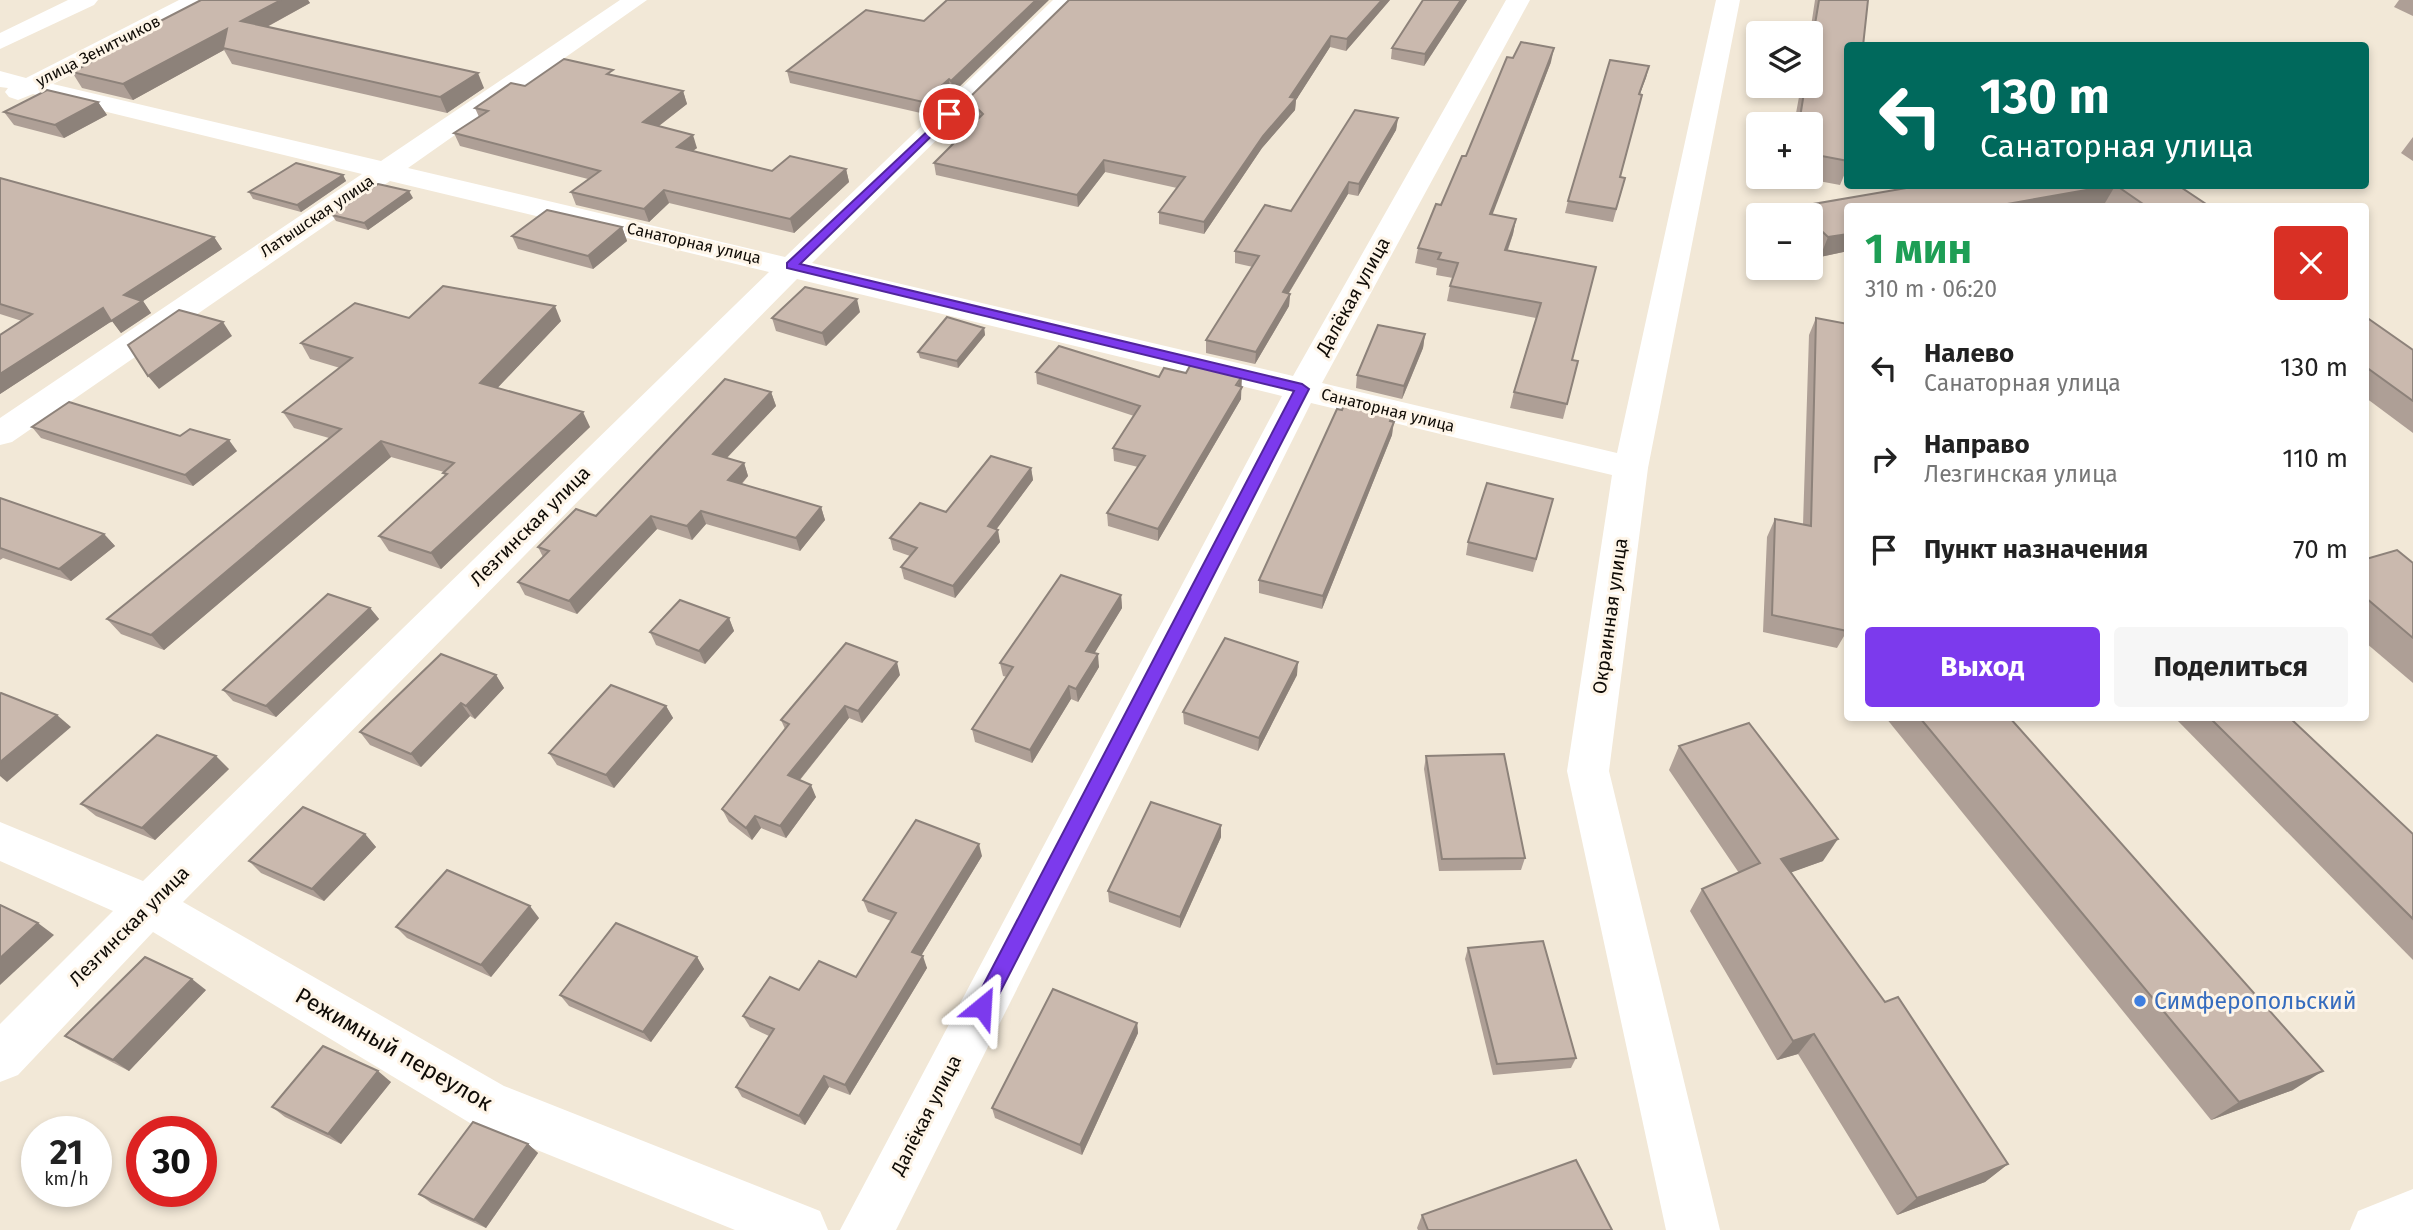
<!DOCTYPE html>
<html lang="ru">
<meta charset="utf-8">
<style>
body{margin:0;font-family:"Fira Sans",sans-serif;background:#f6f6f6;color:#222;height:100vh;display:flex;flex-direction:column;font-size:26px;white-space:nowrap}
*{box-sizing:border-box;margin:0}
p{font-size:23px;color:#767676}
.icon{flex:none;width:38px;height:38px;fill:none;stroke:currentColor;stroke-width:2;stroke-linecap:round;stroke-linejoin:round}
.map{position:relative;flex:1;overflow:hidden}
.side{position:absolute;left:1844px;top:203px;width:525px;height:518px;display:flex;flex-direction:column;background:#fff;border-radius:7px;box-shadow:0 4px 10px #0003}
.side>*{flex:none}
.guide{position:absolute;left:1844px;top:42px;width:525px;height:147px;border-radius:7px;box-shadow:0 4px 10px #0003;background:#00695c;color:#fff;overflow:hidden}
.controls{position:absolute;left:1746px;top:21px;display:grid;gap:14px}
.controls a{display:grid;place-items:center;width:77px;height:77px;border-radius:7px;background:#fff;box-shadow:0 4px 10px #0003;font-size:35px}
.speed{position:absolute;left:21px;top:1116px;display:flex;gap:14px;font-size:35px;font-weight:700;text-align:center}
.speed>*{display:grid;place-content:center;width:91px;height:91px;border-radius:50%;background:#fff;box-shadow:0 4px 10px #0003;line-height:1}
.speed small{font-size:18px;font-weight:400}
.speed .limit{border:10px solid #d22;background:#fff;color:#111}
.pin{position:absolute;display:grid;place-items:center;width:60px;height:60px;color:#fff;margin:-30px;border:4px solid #fff;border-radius:50%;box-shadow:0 2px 7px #0007}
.me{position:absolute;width:77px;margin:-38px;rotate:27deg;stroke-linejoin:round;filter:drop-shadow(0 0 5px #0008)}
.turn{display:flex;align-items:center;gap:24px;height:147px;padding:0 21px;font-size:32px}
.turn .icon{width:91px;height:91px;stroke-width:2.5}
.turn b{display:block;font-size:49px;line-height:60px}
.round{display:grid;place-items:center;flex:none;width:74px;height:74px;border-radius:7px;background:#f6f6f6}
.summary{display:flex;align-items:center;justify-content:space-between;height:119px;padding:0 21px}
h1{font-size:42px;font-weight:700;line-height:52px;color:#1e9e55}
.cta{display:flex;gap:14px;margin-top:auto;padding:14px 21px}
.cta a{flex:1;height:80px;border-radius:7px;background:#7c3aed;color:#fff;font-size:28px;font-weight:700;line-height:80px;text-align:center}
.cta a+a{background:#f6f6f6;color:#222}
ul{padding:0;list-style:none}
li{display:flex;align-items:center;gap:21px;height:91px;padding:0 21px}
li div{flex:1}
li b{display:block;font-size:26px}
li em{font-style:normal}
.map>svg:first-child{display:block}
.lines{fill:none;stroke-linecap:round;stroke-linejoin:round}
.minor{fill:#fff;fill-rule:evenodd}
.major{fill:#fff;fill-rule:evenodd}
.wall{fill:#ae9f96}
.shaded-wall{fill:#8d827a}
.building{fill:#cab9ae;stroke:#8d827a;stroke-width:2}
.route{fill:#7c3aed;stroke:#51269a;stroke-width:2}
.shop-dot{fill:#3f7fe0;stroke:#fef5e8;stroke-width:2.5}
.labels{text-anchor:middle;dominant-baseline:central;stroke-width:6;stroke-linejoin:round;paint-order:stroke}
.far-street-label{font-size:16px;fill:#0f0b06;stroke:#fef5e8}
.street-label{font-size:19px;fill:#0f0b06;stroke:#fef5e8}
.near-shop-label{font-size:23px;fill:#366cbe;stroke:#fef5e8;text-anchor:start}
.near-street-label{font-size:23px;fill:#0f0b06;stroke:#fef5e8}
</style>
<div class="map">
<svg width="2413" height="1230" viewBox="0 0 2413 1230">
<rect width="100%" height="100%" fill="#f2e8d7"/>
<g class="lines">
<g class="minor">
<polygon points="179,0 209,0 205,5 53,84 381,161 620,0 647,0 408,168 785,257 1053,0 1078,0 812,263 1293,376 1506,0 1530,0 1322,383 1617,453 1716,0 1740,0 1648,468 1609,771 1720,1230 1666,1230 1567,771 1612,475 1311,403 896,1230 840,1230 1282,396 797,279 183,902 504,1086 820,1211 828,1230 735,1230 470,1123 153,932 18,1075 0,1082 0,1024 113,911 0,861 0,822 143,881 769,272 390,181 12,442 0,445 0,418 362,174 33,94 18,100 9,97 5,92 8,88 0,87 0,71 26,78"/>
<polygon points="2413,1189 2413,1230 2350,1230 2358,1211"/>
</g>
<polygon class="major" points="68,0 98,0 94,5 0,49 0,33"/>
</g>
<g class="wall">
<polygon points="201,0 308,0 310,3 267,27 484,88 447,113 232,64 224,50 133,100 82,88 72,72 100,57 98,53"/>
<polygon points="947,0 953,93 950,90 925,114 790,83 787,71 924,21"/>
<polygon points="1390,0 1346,51 1330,47 1296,100 1295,110 1262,148 1204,234 1159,224 1159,212 1177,188 1105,172 1078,207 936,175 934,163 978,119 970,111 968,99"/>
<polygon points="1423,0 1467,0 1424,66 1391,59 1392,48"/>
<polygon points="1815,0 1868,0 1848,46 1848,166 1840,185 1797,177 1811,177 1811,124 1794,124 1801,86 1811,86 1811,33 1810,33"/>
<polygon points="2399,0 2413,0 2413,16 2394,7"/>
<polygon points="1551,62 1492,214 1516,219 1513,234 1508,250 1596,267 1572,360 1578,361 1563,419 1510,408 1514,392 1536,318 1447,301 1450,286 1453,278 1436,275 1437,268 1415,263 1418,248 1441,205"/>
<polygon points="1649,66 1640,94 1620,177 1625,178 1613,222 1565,213 1568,201"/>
<polygon points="615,76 683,91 687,104 659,126 697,148 692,151 772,171 846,169 849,182 794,233 669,203 649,222 576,205 571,192 588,179 460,146 454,133 479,117 475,108 525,86"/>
<polygon points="98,102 107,115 64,138 14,125 4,112"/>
<polygon points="1398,118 1396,130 1358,196 1348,194 1289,293 1290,294 1289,306 1255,364 1206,353 1206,340 1253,267 1235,263 1235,251 1291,211"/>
<polygon points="2413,137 2413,161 2401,153"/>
<polygon points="343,175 346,181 301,212 253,199 249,192"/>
<polygon points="0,178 214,237 222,249 143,301 151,313 121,333 112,321 0,394 0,335 22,321 0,314"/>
<polygon points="1918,186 2179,186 2209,206 2109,206 2105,203 1848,206 1848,251 1820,257 1811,248 1811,215 1794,215 1796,207"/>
<polygon points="413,198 368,230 336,221 332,215"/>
<polygon points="622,227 627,241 593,269 518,249 512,236"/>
<polygon points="860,312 826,346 776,331 772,318"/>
<polygon points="2366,317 2413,350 2413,433 2366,398"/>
<polygon points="409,318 561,321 497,388 590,427 441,569 389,551 379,536 445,476 444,472 391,457 164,650 121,634 107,619 329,438 294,428 283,412 340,368 310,359 301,343"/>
<polygon points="1816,318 1848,324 1848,553 1846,553 1847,631 1837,648 1763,632 1767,537 1775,519 1803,525 1809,335"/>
<polygon points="984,328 985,335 958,368 920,358 918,352"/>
<polygon points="1425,334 1423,348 1402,399 1356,388 1357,375"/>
<polygon points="1036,372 1159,377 1241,387 1241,399 1158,541 1108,526 1107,513 1138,467 1114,461 1113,448 1134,416 1037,384"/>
<polygon points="771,392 776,406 727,458 744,463 748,476 742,484 821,507 825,520 800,551 706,524 692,540 657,529 577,614 525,595 518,582 543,557 538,547 596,516"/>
<polygon points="1342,410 1394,412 1393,421 1394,422 1392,435 1322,609 1259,593 1259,580"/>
<polygon points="32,427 180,436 237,451 193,486 41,438"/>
<polygon points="1031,468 1033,480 996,529 1000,542 955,598 904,579 901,567 910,556 893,550 890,538 946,512"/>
<polygon points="0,498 104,534 115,546 71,581 3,558 0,560"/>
<polygon points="1553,499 1533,572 1466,555 1468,542"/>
<polygon points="2366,559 2413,563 2413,683 2366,643"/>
<polygon points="1121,595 1122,608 1094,653 1099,667 1078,702 1071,699 1032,763 975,742 972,729 1007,677 1003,676 1000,663"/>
<polygon points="370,608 379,619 276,717 233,701 223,690"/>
<polygon points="729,618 734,631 705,664 656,645 650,632"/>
<polygon points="496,675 504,688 475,719 470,716 421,767 370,745 360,732"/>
<polygon points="900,675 862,723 849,718 800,780 816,797 786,838 761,828 752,840 729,822 722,809 785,729 781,720"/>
<polygon points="1297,675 1258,751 1184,724 1183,712"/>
<polygon points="666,706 673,718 614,788 557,765 549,753"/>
<polygon points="1886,718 2010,718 2293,1090 2211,1120"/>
<polygon points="2175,718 2290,718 2413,834 2413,960"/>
<polygon points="1679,746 1823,861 1791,872 1885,1002 2008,1164 1985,1182 1897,1215 1798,1054 1777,1060 1690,911 1702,889 1739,873 1669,770"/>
<polygon points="1426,756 1525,858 1521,870 1439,871 1424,769"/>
<polygon points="229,769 155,840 96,816 81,804"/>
<polygon points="1221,825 1221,837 1180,928 1109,902 1108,891"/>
<polygon points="365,834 376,847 324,901 261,873 249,861"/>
<polygon points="982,856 921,956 927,968 850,1095 829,1087 805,1125 742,1097 736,1087 769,1036 750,1027 743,1016 799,990 856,977 891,921 868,912 863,900"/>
<polygon points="539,918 491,977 407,938 396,927"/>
<polygon points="1468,948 1576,1058 1571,1068 1493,1075 1465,959"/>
<polygon points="697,957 704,969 651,1042 569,1006 560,995"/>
<polygon points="206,990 129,1071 81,1046 65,1036"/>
<polygon points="1137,1023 1138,1033 1082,1155 995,1118 992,1108"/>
<polygon points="391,1082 341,1144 285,1117 272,1107"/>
<polygon points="528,1144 538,1153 486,1228 431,1203 419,1194"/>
<polygon points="1422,1215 1612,1230 1418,1230 1417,1228"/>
</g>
<g class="shaded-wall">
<polygon points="281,0 308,0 310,3 250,36 241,21"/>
<polygon points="1036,0 1049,0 953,93 951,81"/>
<polygon points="1382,0 1390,0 1346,51 1347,39"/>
<polygon points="1461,0 1467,0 1424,66 1425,54"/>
<polygon points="227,29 223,48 224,50 133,100 123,84"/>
<polygon points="1331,36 1330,47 1296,100 1295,110 1262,148 1204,234 1204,222 1290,97"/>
<polygon points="1554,48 1551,62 1487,229 1490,214"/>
<polygon points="1649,66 1646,78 1635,106 1639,94"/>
<polygon points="478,73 484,88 447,113 440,97"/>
<polygon points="949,79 950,90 925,114 923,102"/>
<polygon points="683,91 687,104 647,135 643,122"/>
<polygon points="98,102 107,115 64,138 55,125"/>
<polygon points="1398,118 1396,130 1358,196 1359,184"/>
<polygon points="693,135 697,148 681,160 677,147"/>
<polygon points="1104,160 1105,172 1078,207 1077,195"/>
<polygon points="846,169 849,182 794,233 790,219"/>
<polygon points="343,175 346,181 301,212 297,205"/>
<polygon points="1349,182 1348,194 1282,304 1283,292"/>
<polygon points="2109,186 2115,186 2105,203 2087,206 1996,206"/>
<polygon points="664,190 669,203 649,222 644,209"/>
<polygon points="409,191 413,198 368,230 364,223"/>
<polygon points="1516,219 1513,234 1502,265 1505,250"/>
<polygon points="622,227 627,241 593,269 588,256"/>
<polygon points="1848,234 1848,251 1820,257 1828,237"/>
<polygon points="214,237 222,249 143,301 151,313 121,333 112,321 0,394 0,374"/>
<polygon points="1290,294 1289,306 1255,364 1256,352"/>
<polygon points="857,299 860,312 826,346 822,333"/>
<polygon points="555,306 561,321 488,398 480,383"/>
<polygon points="223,322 232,336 159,389 148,376"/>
<polygon points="984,328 985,335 958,368 957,361"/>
<polygon points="1425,334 1423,348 1402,399 1404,386"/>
<polygon points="1242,376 1241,399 1158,541 1158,529"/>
<polygon points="771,392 776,406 718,467 713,454"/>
<polygon points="583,412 590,427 441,569 431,553"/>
<polygon points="1394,412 1392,435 1322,609 1323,596"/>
<polygon points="229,440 237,451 193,486 185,475"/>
<polygon points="381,441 391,457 164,650 151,635"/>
<polygon points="744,463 748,476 733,493 728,480"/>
<polygon points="1031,468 1033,480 990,538 988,526"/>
<polygon points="821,507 825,520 800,551 796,538"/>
<polygon points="701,511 706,524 692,540 687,526"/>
<polygon points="651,516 657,529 577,614 569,601"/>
<polygon points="998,530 1000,542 955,598 953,586"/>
<polygon points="104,534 115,546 71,581 59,569"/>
<polygon points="1121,595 1122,608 1088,664 1086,651"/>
<polygon points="370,608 379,619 276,717 266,706"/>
<polygon points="729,618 734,631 705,664 699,651"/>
<polygon points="1098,654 1099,667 1078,702 1076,689"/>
<polygon points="897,662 900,675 862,723 858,711"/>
<polygon points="1298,662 1297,675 1258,751 1259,738"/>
<polygon points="496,675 504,688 475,719 466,706"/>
<polygon points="1069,686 1071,699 1032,763 1030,750"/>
<polygon points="461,703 470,716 421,767 411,754"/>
<polygon points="666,706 673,718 614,788 606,775"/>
<polygon points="845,706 849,718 793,788 788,775"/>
<polygon points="57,715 71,727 7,782 0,776 0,762"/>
<polygon points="216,756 229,769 155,840 142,828"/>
<polygon points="811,785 816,797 786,838 780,826"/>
<polygon points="755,816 761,828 752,840 746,828"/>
<polygon points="1221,825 1221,837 1180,928 1180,917"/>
<polygon points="365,834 376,847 324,901 312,889"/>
<polygon points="1838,839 1823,861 1768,881 1781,859"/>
<polygon points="979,844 982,856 916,964 912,952"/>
<polygon points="530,906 539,918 491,977 481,965"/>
<polygon points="38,923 54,935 0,985 0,958"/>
<polygon points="923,956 927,968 850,1095 845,1085"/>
<polygon points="697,957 704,969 651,1042 643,1032"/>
<polygon points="192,979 206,990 129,1071 113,1060"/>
<polygon points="1137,1023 1138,1033 1082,1155 1080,1145"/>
<polygon points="1814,1034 1798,1054 1777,1060 1793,1041"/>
<polygon points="378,1071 391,1082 341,1144 328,1134"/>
<polygon points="2323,1071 2293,1090 2211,1120 2239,1102"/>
<polygon points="824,1076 829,1087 805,1125 799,1116"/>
<polygon points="528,1144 538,1153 486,1228 474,1220"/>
<polygon points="2008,1164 1985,1182 1897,1215 1917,1198"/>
</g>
<g class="building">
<polygon points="201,0 281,0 241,21 478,73 440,97 223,48 227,29 123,84 72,72 105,55 98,53"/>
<polygon points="947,0 1036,0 951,81 949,79 923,102 787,71 866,10 924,21"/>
<polygon points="1069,0 1382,0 1347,39 1331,36 1290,97 1296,98 1263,136 1204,222 1159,212 1185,177 1104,160 1077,195 934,163 983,114 968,99"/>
<polygon points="1423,0 1461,0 1425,54 1392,48"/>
<polygon points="1819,0 1868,0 1863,46 1848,46 1848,161 1811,154 1811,124 1799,124 1805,86 1811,86 1811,48"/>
<polygon points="1521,42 1554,48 1490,214 1516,219 1505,250 1596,267 1572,360 1578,361 1567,404 1514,392 1541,303 1450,286 1458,263 1438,259 1441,253 1418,248 1436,204 1441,205 1462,156 1466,156 1507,57 1513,58"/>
<polygon points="564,59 613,70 607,74 683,91 643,122 693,135 677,147 772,171 790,156 846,169 790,219 664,190 644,209 571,192 600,171 454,133 488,111 475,108 511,83 525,86"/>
<polygon points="1610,60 1649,66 1639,94 1642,95 1620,177 1625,178 1616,209 1568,201"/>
<polygon points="47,90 98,102 55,125 4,112"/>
<polygon points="1355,110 1398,118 1359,184 1349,182 1283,292 1290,294 1256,352 1206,340 1259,256 1235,251 1265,205 1291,211"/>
<polygon points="296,163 343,175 297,205 249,192"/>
<polygon points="0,178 214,237 124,295 142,301 111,321 103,308 0,374 0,335 32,314 0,304"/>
<polygon points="378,184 409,191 364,223 332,215"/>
<polygon points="1918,186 2109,186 1996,206 1848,206 1848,234 1828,237 1811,221 1811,215 1805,215 1796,207"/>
<polygon points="2117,186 2179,186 2209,206 2146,206"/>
<polygon points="547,210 622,227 588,256 512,236"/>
<polygon points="443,286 555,306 480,383 583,412 431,553 379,536 447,474 443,473 454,463 381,441 151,635 107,619 341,429 283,412 352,358 301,343 355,303 409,318"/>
<polygon points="805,287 857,299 822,333 772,318"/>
<polygon points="179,310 223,322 148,376 128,345"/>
<polygon points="947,317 984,328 957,361 918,352"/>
<polygon points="2366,317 2413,350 2413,401 2366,367"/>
<polygon points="1816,318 1848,324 1848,534 1846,533 1847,631 1772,615 1775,519 1811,526"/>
<polygon points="1378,325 1425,334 1404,386 1357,375"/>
<polygon points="1059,346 1159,377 1164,368 1186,373 1191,364 1242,376 1236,385 1242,387 1158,529 1107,513 1145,456 1113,448 1140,406 1036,372"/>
<polygon points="725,379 771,392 713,454 744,463 728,480 821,507 796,538 701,511 687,526 651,516 569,601 518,582 549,551 538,547 576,509 596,516"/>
<polygon points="1346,400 1394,412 1390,421 1394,422 1323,596 1259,580 1337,409 1342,410"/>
<polygon points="69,402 180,436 190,429 229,440 185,475 32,427"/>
<polygon points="991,456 1031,468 988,526 998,530 953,586 901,567 917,548 890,538 920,503 946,512"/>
<polygon points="1487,483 1553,499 1536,559 1468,542"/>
<polygon points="0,498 104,534 59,569 0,548"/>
<polygon points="2397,550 2413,563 2413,638 2366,598 2366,559"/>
<polygon points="1061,575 1121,595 1086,651 1098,654 1076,689 1069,686 1030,750 972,729 1013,667 1000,663"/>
<polygon points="328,594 370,608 266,706 223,690"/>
<polygon points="680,600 729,618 699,651 650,632"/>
<polygon points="1225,638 1298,662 1259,738 1183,712"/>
<polygon points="846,643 897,662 858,711 845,706 788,775 811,785 780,826 755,816 746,828 722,809 789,724 781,720"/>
<polygon points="441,654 496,675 466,706 461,703 411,754 360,732"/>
<polygon points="611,685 666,706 606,775 549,753"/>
<polygon points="1,693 57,715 0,762 0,694"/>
<polygon points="1920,718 2010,718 2323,1071 2239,1102"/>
<polygon points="2210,718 2290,718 2413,834 2413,919"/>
<polygon points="1749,723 1838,839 1781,859 1885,1002 1898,997 2008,1164 1917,1198 1814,1034 1793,1041 1702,889 1760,863 1679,746"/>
<polygon points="157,735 216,756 142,828 81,804"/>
<polygon points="1504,754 1525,858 1442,859 1426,756"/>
<polygon points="1151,802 1221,825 1180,917 1108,891"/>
<polygon points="303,807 365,834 312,889 249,861"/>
<polygon points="916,820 979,844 912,952 923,956 845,1085 824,1076 799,1116 736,1087 774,1029 743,1016 770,977 799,990 819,961 856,977 896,913 863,900"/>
<polygon points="447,870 530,906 481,965 396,927"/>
<polygon points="0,905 38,923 0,958"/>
<polygon points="616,923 697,957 643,1032 560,995"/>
<polygon points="1543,941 1576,1058 1497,1064 1468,948"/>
<polygon points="145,957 192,979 113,1060 65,1036"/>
<polygon points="1053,989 1137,1023 1080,1145 992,1108"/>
<polygon points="323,1046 378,1071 328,1134 272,1107"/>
<polygon points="473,1122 528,1144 474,1220 419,1194"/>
<polygon points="1576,1160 1612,1230 1428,1230 1422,1215"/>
</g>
<polygon class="route" points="949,111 954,114 952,116 800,264 1302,384 1309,389 989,1014 982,1017 975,1014 972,1007 975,1001 1294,391 787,268 787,263"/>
<circle class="shop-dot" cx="2140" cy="1001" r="7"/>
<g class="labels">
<g class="far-street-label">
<text transform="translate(98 51) rotate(-27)">улица Зенитчиков</text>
<text transform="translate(317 216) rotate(-34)">Латышская улица</text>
<text transform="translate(694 243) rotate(13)">Санаторная улица</text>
<text transform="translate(1388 410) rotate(14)">Санаторная улица</text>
</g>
<g class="street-label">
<text transform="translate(1353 296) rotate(-61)">Далёкая улица</text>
<text transform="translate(530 526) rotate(-45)">Лезгинская улица</text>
<text transform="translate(1610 616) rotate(-82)">Окраинная улица</text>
<text transform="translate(129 926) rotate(-45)">Лезгинская улица</text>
<text transform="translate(926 1115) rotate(-63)">Далёкая улица</text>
</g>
<g class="near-shop-label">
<text x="2154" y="1001">Симферопольский</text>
</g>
<g class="near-street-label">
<text transform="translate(394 1049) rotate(30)">Режимный переулок</text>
</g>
</g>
</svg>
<div class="controls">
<a><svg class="icon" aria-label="layers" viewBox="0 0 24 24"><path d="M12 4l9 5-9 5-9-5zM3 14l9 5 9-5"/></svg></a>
<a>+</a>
<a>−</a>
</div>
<div class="speed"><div>21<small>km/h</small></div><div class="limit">30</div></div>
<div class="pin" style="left:949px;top:114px;background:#d93025"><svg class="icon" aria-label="arrive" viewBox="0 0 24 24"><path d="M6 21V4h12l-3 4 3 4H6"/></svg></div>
<svg class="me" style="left:982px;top:1007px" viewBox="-20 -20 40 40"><path d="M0-17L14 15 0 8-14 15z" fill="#7c3aed" stroke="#fff" stroke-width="4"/></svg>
<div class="guide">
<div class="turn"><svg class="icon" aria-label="left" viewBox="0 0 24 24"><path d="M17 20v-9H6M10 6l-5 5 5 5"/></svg><div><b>130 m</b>Санаторная улица</div></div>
</div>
<section class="side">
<div class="summary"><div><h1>1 мин</h1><p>310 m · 06:20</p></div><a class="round" style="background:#d93025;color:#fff"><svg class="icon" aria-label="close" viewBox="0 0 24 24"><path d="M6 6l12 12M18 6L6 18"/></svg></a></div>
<ul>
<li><svg class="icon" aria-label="left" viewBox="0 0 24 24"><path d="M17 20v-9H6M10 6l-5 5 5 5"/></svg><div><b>Налево</b><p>Санаторная улица</p></div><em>130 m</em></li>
<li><svg class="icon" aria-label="right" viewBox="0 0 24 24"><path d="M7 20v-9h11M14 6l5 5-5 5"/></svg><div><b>Направо</b><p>Лезгинская улица</p></div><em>110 m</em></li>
<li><svg class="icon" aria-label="arrive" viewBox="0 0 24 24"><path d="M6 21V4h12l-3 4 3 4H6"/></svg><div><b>Пункт назначения</b></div><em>70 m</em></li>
</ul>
<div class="cta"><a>Выход</a><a>Поделиться</a></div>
</section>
</div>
